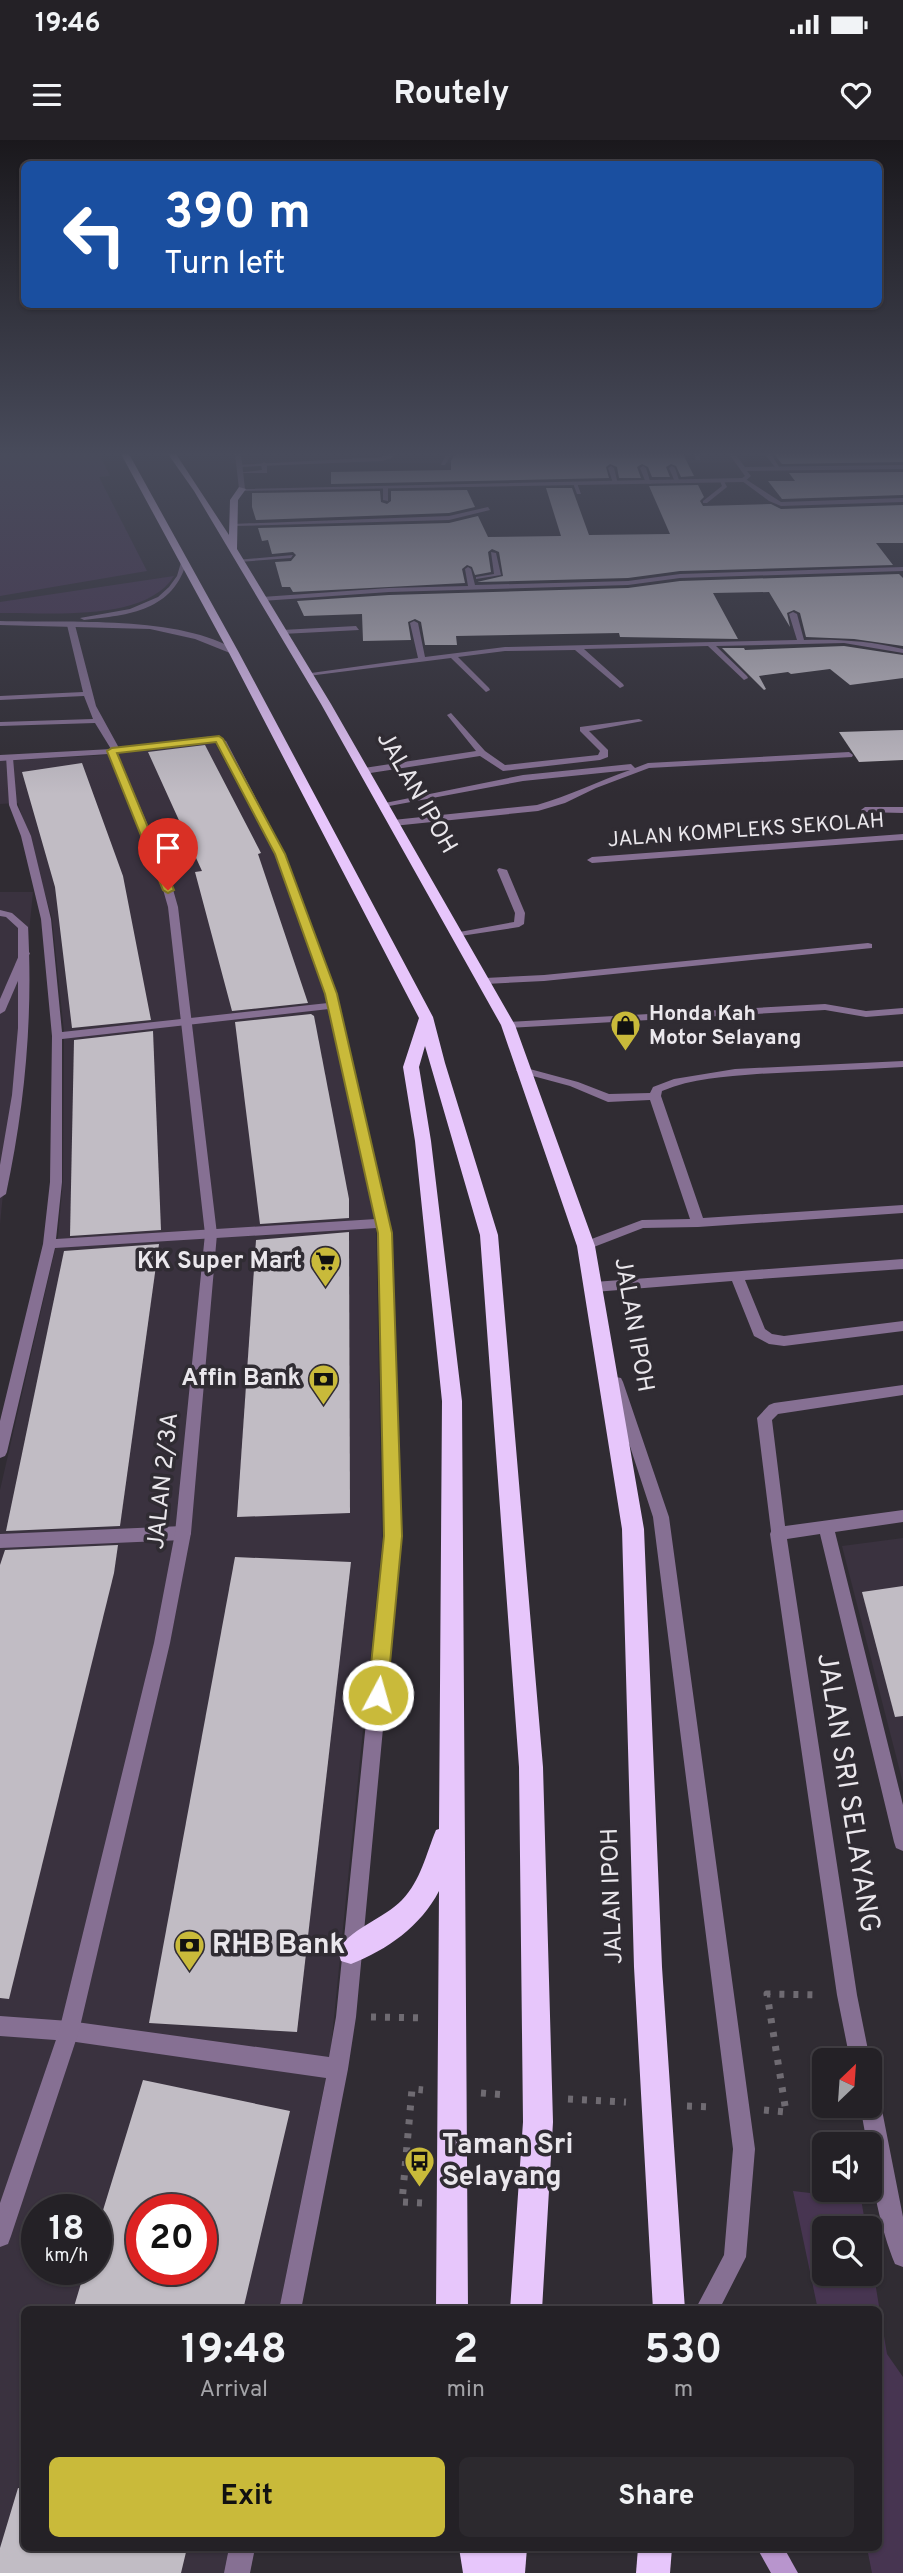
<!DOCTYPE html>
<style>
body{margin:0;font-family:Overpass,sans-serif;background:#2c292e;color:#f1f3f6;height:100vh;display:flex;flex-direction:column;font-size:26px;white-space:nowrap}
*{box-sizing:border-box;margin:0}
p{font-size:23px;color:#a3a3a7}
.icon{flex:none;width:38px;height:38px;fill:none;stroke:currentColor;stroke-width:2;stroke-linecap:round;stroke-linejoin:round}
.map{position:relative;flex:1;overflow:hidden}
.details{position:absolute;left:21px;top:2166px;width:861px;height:245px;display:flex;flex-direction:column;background:#242126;border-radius:10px;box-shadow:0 2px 5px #0004,0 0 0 2px #413e43}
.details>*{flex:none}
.hud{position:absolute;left:21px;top:21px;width:861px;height:147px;border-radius:10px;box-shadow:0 2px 5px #0004,0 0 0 2px #413e43;background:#1a4fa0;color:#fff;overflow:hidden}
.needle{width:46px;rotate:25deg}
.fabs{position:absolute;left:812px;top:1908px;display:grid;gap:14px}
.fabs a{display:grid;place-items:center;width:70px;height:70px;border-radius:10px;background:#242126;box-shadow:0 2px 5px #0004,0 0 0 2px #413e43;font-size:35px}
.speed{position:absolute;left:21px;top:2054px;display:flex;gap:14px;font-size:35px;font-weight:700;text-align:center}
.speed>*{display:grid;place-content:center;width:91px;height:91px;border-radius:50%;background:#242126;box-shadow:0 2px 5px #0004,0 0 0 2px #413e43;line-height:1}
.speed small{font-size:18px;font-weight:400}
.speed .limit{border:10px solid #d22;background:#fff;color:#111}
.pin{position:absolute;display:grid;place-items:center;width:60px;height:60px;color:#fff;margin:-72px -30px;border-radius:50% 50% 50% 0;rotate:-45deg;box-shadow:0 0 7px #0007}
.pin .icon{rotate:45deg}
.me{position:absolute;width:77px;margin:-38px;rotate:6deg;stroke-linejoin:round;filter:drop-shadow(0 0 5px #0008)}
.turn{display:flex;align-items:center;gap:24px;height:147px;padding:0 28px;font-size:32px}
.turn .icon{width:91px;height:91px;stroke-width:2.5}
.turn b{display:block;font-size:49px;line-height:60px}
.eta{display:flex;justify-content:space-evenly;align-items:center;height:119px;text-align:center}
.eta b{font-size:42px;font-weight:700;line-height:49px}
.action{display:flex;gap:14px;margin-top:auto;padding:14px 28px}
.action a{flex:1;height:80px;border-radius:10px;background:#c9ba3a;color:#111;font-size:28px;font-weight:700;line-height:80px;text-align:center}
.action a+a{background:#2c292e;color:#f1f3f6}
.status{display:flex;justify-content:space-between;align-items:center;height:49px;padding:0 35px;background:#242126;direction:ltr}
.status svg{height:19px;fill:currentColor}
header{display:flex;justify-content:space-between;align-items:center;height:91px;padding:0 28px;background:#242126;font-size:32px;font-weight:700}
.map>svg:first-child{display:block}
.built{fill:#3a323f;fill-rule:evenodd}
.green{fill:#473551}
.building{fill:#c1bcc4;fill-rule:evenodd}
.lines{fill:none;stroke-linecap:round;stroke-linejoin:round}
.path{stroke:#6f6b72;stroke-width:7;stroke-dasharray:5 9;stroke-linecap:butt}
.service{fill:#867093;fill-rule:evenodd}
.pedestrian{fill:#867093;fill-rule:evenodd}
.minor{fill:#867093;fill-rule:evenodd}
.tertiary{fill:#867093;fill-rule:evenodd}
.secondary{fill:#b895cd;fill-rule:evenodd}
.trunk{fill:#e7c6fb;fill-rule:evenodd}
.route{fill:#c9ba3a;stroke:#837926;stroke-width:2}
.labels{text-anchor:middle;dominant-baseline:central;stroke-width:7;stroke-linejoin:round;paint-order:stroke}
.far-street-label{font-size:21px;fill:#eae7ec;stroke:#302c33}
.far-poi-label{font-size:21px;font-weight:bold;fill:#eae7ec;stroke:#302c33;text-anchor:start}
.street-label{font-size:24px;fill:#eae7ec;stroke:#302c33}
.poi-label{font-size:24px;font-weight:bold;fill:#eae7ec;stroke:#302c33;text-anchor:end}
.near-street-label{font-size:28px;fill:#eae7ec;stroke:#302c33}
.near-poi-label{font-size:28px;font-weight:bold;fill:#eae7ec;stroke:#302c33;text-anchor:start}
</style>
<div class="status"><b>19:46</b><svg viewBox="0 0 49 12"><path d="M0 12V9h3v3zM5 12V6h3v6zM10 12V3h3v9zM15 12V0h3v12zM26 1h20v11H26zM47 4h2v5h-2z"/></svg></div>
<header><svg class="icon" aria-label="menu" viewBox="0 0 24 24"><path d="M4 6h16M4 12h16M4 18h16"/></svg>Routely<svg class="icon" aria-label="heart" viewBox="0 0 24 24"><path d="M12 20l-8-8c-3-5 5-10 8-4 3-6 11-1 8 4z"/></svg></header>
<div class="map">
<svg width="903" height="2433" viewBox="0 0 903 2433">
<rect width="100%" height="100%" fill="#302c33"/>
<g class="built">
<polygon points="231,314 742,314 748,322 232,324"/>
<path d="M213,600L276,716L330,870L376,1088L382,1401L330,1917L279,2170H24V2408H230L225,2433H0V1350L58,1097L63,1040L64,892L52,778L18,663L0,664V621L106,615ZM37,2070H96V2130H37ZM142,2070H201V2130H142Z"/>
<polygon points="0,752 33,752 0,1084"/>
<polygon points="903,1398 903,1643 842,1406"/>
</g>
<g class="green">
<polygon points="0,314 99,314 110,336 99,337 147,431 0,456"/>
<path d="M174,436C145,483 48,472 0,473V462Z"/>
<polygon points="793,2051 861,2059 866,2088 824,2088 824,2133 870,2133 870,2112 887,2214 903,2237 903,2433 872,2433 867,2408 878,2408 878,2170 818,2170"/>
</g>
<g class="building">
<polygon points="455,314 683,314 694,336 681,337 676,326 671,324 666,327 670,337 652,337 648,327 642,324 637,327 641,338 619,338 617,327 610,324 606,327 609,338 331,344 331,332 451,330 451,321"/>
<polygon points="774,314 903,314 903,322 782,324"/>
<polygon points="903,332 903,355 782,359 768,341 795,341 789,333"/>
<polygon points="698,345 704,357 700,361 703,366 771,364 781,369 903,365 903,403 876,403 893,425 680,431 628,438 477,442 503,436 499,412 492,409 488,412 491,432 475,435 472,427 467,425 462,429 465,443 293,452 290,447 282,447 275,422 291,421 296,415 293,412 272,414 268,400 262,401 258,388 449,383 478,376 488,397 561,396 546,348 572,348 589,395 670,394 649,346"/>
<polygon points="467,350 475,367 449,373 256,380 252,367 252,353 380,351 381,362 387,364 391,361 391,351"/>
<polygon points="899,434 903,438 903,506 854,499 806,497 800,473 794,470 787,473 790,487 769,452 713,453 738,499 620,497 619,493 456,496 457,505 425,505 421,482 415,479 408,482 411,500 363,501 362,474 304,476 297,461 389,455 628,448 680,441"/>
<polygon points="844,506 903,515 903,538 850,545 830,529 791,534 788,532 759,536 766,549 764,550 722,508 744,508 745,510"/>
<polygon points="903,590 903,620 859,622 839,592"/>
<polygon points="205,605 261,713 258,714 308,863 232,871 195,732 202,731 148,612"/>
<polygon points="82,623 123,736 151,880 72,888 55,747 22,632"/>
<polygon points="311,874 314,876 349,1059 349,1078 260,1084 235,882"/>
<polygon points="153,891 161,1090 70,1096 74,900"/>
<polygon points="349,1092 350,1373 237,1377 256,1100"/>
<polygon points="159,1104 120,1386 6,1391 64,1111"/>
<polygon points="118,1405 114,1433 9,1859 0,1858 0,1425 5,1410"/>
<polygon points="235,1417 351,1422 297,1892 149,1883"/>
<polygon points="903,1446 903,1576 895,1577 862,1452"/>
<path d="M143,1940L290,1971L243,2170H73L85,2130H96V2093ZM142,2070H201V2130H142Z"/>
<polygon points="18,2348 24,2349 24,2408 187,2408 181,2433 0,2433 0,2408"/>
</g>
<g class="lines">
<g class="path">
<polyline points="371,1877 425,1878"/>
<polyline points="481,1953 507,1955"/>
<polyline points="568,1959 626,1962"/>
<polyline points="687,1966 713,1967"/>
<polyline points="764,1970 786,1972 767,1854 821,1855"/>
<polyline points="422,2063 402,2062 412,1949 423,1950"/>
</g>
<g class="service">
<polygon points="388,314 394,314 392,318 382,321 239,327 236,325 382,317"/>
<polygon points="446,314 452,314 445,325 441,325"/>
<polygon points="694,314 700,314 700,320 696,320"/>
<polygon points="765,314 771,314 781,330 777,330"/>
<polygon points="611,326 614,328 618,344 613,343 608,328"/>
<polygon points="643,326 646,328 651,344 646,343 640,328"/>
<polygon points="672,326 675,328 680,343 675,342 669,328"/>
<polygon points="744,338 781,362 903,358 903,362 781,366 769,361 742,341"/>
<polygon points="720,341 724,341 727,347 707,363 703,363 703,361 722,346"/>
<polygon points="573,343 577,343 581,354 577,354"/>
<polygon points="383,346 388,347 388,361 383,360"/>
<polygon points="488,367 490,370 449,380 234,386 231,384 449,376"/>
<polygon points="491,412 496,413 501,435 476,439 476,437 494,434"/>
<polygon points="293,415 291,418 239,422 236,420"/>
<polygon points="468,427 471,429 475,445 628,441 680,434 903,427 903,431 680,438 628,445 389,452 262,461 259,459 262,457 389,448 468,446 465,429"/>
<path d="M793,472L797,474L804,500C838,499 870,501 903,509V513L844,503L716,506L747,536L748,538L744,540L708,506L584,509L623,544L624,546L620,548L575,510L505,511L458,517L489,548L490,550L486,552L451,518L308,536L304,534L418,518L410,483L414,481L418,483L425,517L505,507L797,500L789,474Z"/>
<path d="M71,483L75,485L96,566L119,608L214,596L226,601L285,714L336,854L391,1093L401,1396L356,1877L348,1929L301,2170H279L326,1938L69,1901L0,1896V1876L69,1881L329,1917L336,1877L385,1396L377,1088L55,1108L7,1312L5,1316L0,1318V1281L43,1104L50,1042L52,896L41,779L21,696L9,665L6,616L13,618L17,665L31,696L51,779L62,892L328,863L275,714L219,603L213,601L112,613L108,611L111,609L95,583L0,586V582L93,579L84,556L0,560V556L83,552L67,485ZM329,869L376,1079L56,1099L62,1042V899Z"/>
<polygon points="356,486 359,490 282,494 278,492 282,490"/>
<polygon points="451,573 485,611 505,625 598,615 600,611 580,591 580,587 639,579 643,581 589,591 608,610 608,617 600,620 503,631 480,616 364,634 360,631 364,628 476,611 447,575"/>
<path d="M849,612L853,615L852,617L649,628L596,648L565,663L538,671L393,686L388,683L393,680L537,665C569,656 599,641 630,630L523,641L384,667L380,664L523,635L631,624L635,628L648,623Z"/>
<polygon points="865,667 903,667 903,673 862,672 861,670"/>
<polygon points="903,694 903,700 592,723 587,720 592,717"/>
<polygon points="499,728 507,730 525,773 524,784 519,787 454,797 454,793 514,782 515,773 497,730"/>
<polygon points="868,803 872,804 872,808 544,841 485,844 480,841 485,838 544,835"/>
<polygon points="25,810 30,813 5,871 0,874 0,859 20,813"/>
<polygon points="825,864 866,871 903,868 903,874 866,877 825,870 508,888 503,885 508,882"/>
<path d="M903,921V927C854,930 806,931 757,934C725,937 692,938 662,951L661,956L703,1078L903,1065V1073L698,1087L643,1088L586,1110L580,1106L581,1103L642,1080L690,1079L650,960L608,962L570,946L518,932L516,930L522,927L526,928L578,942L609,954L650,953L653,947L674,939L735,929Z"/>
<polygon points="903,1119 903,1129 745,1140 765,1189 772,1194 784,1196 903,1181 903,1191 784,1206 769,1204 754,1196 732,1141 594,1152 587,1147 594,1142"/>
<polygon points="616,1237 621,1238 623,1242 669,1377 755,2009 746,2117 719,2170 695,2170 724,2115 733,2009 653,1377 609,1242 611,1238"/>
<polygon points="903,1245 903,1255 778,1274 772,1280 786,1394 784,1399 778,1401 772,1399 757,1278 769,1265 774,1263"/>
<polygon points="183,1386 189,1388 191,1393 189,1398 183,1400 0,1408 0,1394"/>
<polygon points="229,2408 255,2408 250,2433 224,2433"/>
</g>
<polygon class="pedestrian" points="264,322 267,324 267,333 237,333 262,330 261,324"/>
<g class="minor">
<polygon points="729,314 735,314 745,327 903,325 903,329 747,331 751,336 744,342 242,351 239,349 742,338 745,336"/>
<path d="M182,419L187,420C174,471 129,475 84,480L80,478L130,469L158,457L169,447L177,436Z"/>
<path d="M0,481C66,483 182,475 237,511L230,513L195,499L150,489L0,485Z"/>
<polygon points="112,609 116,611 168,732 178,767 217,1094 191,1393 170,1503 79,1891 11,2096 8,2104 0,2107 0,2063 59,1891 154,1503 175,1393 205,1094 168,767 158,732 109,614 0,621 0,615"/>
<path d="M0,770L12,773L28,787C33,878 25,965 6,1054L0,1058V1025L12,955L18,888V788L6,777L0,776Z"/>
<polygon points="903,1370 903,1382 835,1392 903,1665 903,1711 896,1708 894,1702 820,1394 787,1399 857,1855 870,1920 850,1920 837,1855 770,1394 772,1389 778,1387"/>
<path d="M870,1954L877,1958L881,1965L903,2077V2127L895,2124C881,2090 870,2041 870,2004H867L860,1965H870Z"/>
</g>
<polygon class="tertiary" points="235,314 241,314 245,349 242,351 239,349"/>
<polygon class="secondary" points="757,2408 784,2408 798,2433 771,2433"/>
<g class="trunk">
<path d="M121,314H129L238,511L433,877L445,923L498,1095L543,1627L553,1982L542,2170H510L523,1982L519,1627L480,1095L425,906L419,927L431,1001L462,1261L468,2170H436L439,1751C421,1786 387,1810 351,1824L341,1821L338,1811C346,1791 385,1778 402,1760C421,1740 426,1714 436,1690L439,1689L442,1261L415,1001L403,927L419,878L228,511Z"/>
<polygon points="168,314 176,314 229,395 230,360 239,347 246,349 238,360 237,409 331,564 515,885 595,1106 644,1389 662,1827 685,2170 653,2170 634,1827 622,1389 577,1106 501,885 321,564 194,351"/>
<polygon points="459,2408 527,2408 525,2433 463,2433"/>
<polygon points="638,2408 672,2408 670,2433 636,2433"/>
</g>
</g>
<linearGradient id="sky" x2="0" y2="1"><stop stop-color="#1a181c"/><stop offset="0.48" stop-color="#484b5b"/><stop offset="1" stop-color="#484b5b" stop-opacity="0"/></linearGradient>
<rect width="903" height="654" fill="url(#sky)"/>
<polygon class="route" points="219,596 223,599 285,714 337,854 392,1093 402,1396 387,1555 385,1561 378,1563 371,1561 368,1555 384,1396 378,1093 325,854 275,714 216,602 117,613 174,750 168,753 163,750 107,611 112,608"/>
<defs>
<symbol id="shop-pin" viewBox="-11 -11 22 30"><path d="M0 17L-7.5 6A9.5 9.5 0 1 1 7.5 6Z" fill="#c9ba3a" stroke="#302c33"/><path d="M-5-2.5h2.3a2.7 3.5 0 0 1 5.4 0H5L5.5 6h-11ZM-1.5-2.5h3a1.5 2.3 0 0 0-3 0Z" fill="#111"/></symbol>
<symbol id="supermarket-pin" viewBox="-11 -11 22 30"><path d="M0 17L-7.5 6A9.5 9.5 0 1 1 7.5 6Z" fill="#c9ba3a" stroke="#302c33"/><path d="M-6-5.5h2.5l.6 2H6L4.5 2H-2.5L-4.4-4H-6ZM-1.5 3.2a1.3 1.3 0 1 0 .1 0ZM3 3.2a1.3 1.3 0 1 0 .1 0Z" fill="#111"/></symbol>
<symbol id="bank-pin" viewBox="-11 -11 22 30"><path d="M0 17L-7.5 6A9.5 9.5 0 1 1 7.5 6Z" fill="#c9ba3a" stroke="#302c33"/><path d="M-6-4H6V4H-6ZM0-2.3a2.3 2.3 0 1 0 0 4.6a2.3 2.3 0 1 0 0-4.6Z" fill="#111"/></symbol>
<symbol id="bus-pin" viewBox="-11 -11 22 30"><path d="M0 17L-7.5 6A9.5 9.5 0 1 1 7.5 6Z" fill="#c9ba3a" stroke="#302c33"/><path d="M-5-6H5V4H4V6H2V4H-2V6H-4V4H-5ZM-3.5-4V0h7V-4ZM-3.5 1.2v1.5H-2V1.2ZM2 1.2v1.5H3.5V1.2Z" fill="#111"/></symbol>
</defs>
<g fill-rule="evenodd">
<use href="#shop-pin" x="608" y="868" width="35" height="47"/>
<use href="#supermarket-pin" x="308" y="1104" width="35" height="47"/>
<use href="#bank-pin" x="306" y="1222" width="35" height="47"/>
<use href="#bank-pin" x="172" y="1788" width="35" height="47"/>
<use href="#bus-pin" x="402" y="2004" width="35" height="47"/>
</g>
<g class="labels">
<g class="far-street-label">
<text transform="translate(746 691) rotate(-4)">JALAN KOMPLEKS SEKOLAH</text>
</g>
<g class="far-poi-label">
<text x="649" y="874">Honda Kah<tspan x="649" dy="24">Motor Selayang</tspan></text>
</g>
<g class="street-label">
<text transform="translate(416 653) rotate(60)">JALAN IPOH</text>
<text transform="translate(633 1185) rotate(80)">JALAN IPOH</text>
<text transform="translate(164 1341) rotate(-84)">JALAN 2/3A</text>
<text transform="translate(613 1756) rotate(-92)">JALAN IPOH</text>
</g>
<g class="poi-label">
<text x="302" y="1122">KK Super Mart</text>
<text x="301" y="1239">Affin Bank</text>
</g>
<g class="near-street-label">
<text transform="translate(847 1653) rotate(81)">JALAN SRI SELAYANG</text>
</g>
<g class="near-poi-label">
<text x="212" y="1806">RHB Bank</text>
<text x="442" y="2006">Taman Sri<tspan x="442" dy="32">Selayang</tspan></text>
</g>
</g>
</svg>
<div class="fabs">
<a><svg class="needle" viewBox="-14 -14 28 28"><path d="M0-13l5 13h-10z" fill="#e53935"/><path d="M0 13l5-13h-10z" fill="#a3a3a7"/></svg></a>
<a><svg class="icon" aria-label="sound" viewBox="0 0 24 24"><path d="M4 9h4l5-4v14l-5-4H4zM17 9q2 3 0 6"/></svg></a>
<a><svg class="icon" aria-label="search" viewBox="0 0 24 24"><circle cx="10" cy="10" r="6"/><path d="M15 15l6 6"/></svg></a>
</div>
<div class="speed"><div>18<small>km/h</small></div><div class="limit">20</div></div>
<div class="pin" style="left:168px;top:750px;background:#d93025"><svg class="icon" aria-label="arrive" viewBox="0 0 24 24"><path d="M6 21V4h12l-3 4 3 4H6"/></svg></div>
<svg class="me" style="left:378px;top:1555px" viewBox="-20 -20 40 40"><circle r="17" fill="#c9ba3a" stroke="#fff" stroke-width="3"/><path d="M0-11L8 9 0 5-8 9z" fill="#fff"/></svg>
<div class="hud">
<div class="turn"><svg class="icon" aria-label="left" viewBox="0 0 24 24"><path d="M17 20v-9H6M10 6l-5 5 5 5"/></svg><div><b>390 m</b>Turn left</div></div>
</div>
<section class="details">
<div class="eta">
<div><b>19:48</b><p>Arrival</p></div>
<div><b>2</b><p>min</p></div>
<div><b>530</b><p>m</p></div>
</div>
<div class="action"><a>Exit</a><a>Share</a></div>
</section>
</div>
